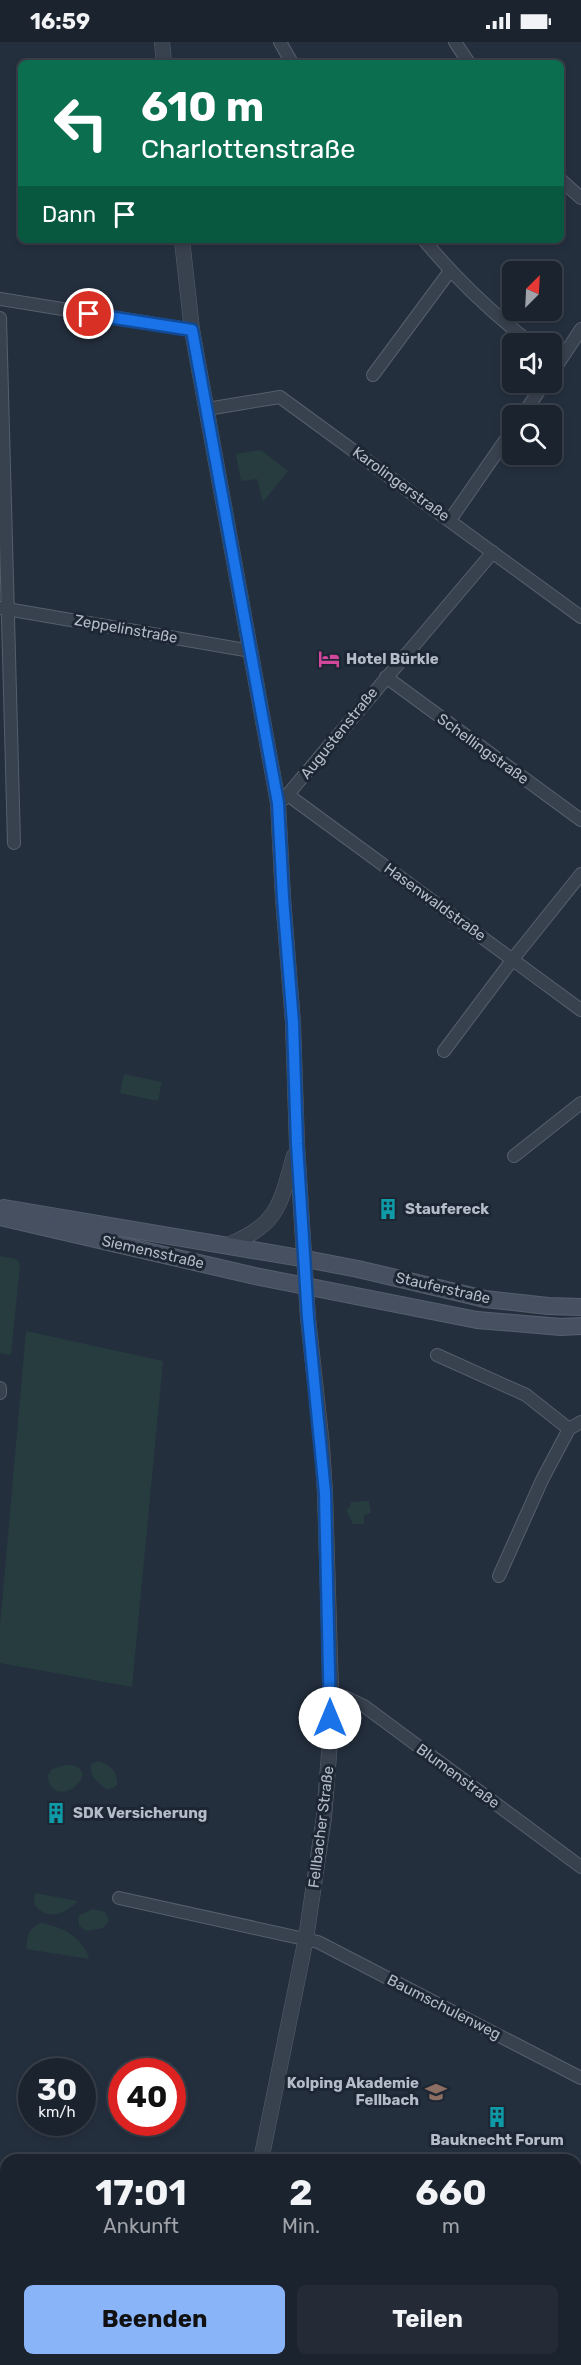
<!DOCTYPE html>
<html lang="de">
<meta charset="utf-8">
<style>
body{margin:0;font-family:Rubik,sans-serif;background:#242b36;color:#f1f3f6;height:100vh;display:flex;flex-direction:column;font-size:22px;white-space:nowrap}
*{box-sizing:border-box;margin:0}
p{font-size:20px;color:#a0a4aa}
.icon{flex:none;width:33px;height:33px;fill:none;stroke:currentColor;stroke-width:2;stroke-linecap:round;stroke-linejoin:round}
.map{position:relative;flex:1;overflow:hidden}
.details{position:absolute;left:0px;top:2112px;width:582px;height:212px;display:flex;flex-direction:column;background:#1b232e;border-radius:18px 18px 0 0;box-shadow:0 3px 9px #0003,0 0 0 2px #39404a}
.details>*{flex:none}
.banner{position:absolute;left:18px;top:18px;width:546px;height:183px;border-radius:9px;box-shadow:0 3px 9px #0003,0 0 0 2px #39404a;background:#0b6e4f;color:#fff;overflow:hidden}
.needle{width:39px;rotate:24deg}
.tools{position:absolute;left:502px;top:219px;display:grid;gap:12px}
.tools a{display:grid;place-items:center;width:60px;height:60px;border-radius:9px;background:#1b232e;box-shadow:0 3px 9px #0003,0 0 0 2px #39404a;font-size:30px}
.speed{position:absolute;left:18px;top:2016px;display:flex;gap:12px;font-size:30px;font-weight:700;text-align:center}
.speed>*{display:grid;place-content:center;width:78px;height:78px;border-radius:50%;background:#1b232e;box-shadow:0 3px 9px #0003,0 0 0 2px #39404a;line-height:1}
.speed small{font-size:15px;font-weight:400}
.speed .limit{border:9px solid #d22;background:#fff;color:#111}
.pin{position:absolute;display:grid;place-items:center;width:51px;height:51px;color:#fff;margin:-26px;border:3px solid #fff;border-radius:50%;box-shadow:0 2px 6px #0007}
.me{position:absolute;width:66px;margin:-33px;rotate:0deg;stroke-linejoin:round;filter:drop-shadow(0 0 4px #0008)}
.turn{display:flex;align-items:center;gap:21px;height:126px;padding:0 24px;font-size:27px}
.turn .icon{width:78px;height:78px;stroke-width:2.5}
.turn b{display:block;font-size:42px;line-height:51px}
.then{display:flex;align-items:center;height:57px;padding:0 24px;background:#0003;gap:12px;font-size:22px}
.eta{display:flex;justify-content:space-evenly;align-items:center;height:102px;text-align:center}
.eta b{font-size:36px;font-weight:700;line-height:42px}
.primary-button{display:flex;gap:12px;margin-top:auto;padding:12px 24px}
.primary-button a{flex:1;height:69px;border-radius:9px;background:#8ab4f8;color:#111;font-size:24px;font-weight:700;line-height:69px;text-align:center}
.primary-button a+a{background:#242b36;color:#f1f3f6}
.status{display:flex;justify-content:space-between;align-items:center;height:42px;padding:0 30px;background:#1b232e;direction:ltr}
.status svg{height:16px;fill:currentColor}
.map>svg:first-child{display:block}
.green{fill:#263c3f}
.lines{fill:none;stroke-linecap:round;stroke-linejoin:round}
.minor-casing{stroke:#565f6c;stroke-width:14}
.tertiary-casing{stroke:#565f6c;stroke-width:16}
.secondary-casing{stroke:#565f6c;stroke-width:18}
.minor{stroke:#38414e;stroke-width:12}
.tertiary{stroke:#38414e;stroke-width:15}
.secondary{stroke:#465061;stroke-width:16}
.route-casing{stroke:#114b97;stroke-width:15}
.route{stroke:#1a73e8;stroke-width:10}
.labels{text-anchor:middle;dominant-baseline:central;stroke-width:6;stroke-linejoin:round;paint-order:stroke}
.street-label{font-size:15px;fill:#b4bcc9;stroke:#1d2633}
.poi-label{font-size:15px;font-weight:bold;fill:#b4bcc9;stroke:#1d2633;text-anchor:start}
</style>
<div class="status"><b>16:59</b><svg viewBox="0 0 49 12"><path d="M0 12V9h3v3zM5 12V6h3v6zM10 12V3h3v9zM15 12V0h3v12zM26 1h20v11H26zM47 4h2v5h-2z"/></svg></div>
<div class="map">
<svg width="581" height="2323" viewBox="0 0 581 2323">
<rect width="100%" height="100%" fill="#242f3e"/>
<g class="green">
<polygon points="261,408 288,429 263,460 257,437 241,439 236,412"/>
<polygon points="124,1032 162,1040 158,1059 120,1051"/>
<polygon points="0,1214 16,1217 20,1222 11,1313 0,1311"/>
<polygon points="26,1289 163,1319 132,1645 0,1621 0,1584"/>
<polygon points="369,1459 371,1471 364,1473 364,1482 353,1482 346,1468 350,1465 351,1460"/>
<path d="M98,1719C110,1723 118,1729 117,1743L113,1746L107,1747C97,1741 89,1734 91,1722Z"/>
<path d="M66,1723C75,1723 79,1724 83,1732C77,1753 48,1758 48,1733L52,1727Z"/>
<path d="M35,1851L78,1859C65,1872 47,1880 34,1862Z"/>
<polygon points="93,1867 105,1870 109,1879 103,1886 87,1889 79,1884 78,1874"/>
<path d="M41,1881C63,1885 83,1895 89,1917L26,1907C27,1893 28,1887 41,1881Z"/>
</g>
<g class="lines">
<defs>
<g id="minor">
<polyline points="280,0 292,21"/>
<polyline points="455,0 469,21"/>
<polyline points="561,138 581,156"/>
<path d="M424,198C456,237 492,271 532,302"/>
<polyline points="0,257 192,288"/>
<polyline points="0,276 14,801"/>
<polyline points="552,331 581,287"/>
<polyline points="373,333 450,229"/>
<polyline points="207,367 280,355 581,575"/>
<polyline points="522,374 545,340"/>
<polyline points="450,478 513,387"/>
<polyline points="1,566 251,609"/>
<polyline points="386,635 581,778"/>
<polyline points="288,753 581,968"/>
<polyline points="284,757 493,510"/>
<polyline points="444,1009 513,917 581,832"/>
<polyline points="514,1114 581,1061"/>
<polyline points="437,1313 526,1353 569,1387"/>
<polyline points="0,1346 0,1351"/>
<polyline points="499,1534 542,1438 569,1387 581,1380"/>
<polyline points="331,1652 345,1655 364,1664 581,1825"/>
<polyline points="119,1856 318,1900 581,2036"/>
<polyline points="81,2323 110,2318"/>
</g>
<g id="tertiary">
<polyline points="162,0 164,21"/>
<polyline points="182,198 192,288 278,761 283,856 293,981 297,1103 308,1276 322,1404 325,1451 331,1652 330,1700 324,1775 306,1896 261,2118"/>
<path d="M228,1203C278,1183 280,1163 294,1114"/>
<polyline points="224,2323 225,2318"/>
</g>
<g id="secondary">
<polyline points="4,1166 306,1217 358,1227 485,1257 548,1264 581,1265"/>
<polyline points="0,1175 255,1234 477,1278 561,1285 581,1284"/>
</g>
</defs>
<use href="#minor" class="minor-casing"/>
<use href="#tertiary" class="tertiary-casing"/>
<use href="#secondary" class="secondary-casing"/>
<use href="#minor" class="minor"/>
<use href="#tertiary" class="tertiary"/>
<use href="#secondary" class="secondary"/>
</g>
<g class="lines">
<defs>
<polyline id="route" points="89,272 192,288 278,761 283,856 293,981 297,1102 308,1276 325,1451 330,1676"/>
</defs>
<use href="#route" class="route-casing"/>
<use href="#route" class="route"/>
</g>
<defs>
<symbol id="hotel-bare" viewBox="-9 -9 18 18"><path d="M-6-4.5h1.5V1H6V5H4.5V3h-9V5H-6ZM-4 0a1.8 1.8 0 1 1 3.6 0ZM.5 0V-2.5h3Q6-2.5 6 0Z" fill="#d1479c" stroke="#1d2633" stroke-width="2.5" paint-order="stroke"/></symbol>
<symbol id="building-bare" viewBox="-9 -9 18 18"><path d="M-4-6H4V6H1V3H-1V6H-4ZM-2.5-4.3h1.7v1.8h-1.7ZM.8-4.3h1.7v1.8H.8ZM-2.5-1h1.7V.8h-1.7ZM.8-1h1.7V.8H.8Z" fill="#0f9aa8" stroke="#1d2633" stroke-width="2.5" paint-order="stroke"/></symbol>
<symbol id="school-bare" viewBox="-9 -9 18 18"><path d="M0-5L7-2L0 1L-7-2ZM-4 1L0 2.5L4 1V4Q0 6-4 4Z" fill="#8d6e63" stroke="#1d2633" stroke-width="2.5" paint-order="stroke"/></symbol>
</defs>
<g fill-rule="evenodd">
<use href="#hotel-bare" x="314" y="602" width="30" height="30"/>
<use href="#building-bare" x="373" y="1152" width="30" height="30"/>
<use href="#building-bare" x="41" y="1756" width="30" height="30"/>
<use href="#school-bare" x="421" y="2035" width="30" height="30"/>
<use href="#building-bare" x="482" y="2060" width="30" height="30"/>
</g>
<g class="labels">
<g class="street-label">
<text transform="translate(401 442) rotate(36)">Karolingerstraße</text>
<text transform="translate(126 587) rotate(10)">Zeppelinstraße</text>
<text transform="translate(339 691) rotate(-51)">Augustenstraße</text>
<text transform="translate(483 707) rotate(36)">Schellingstraße</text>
<text transform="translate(435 860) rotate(36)">Hasenwaldstraße</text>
<text transform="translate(153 1210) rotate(13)">Siemensstraße</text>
<text transform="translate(443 1246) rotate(13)">Stauferstraße</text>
<text transform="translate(458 1734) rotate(36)">Blumenstraße</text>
<text transform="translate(321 1785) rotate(-83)">Fellbacher Straße</text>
<text transform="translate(444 1965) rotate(27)">Baumschulenweg</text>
</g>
<g class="poi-label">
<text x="346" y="617">Hotel Bürkle</text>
<text x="405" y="1167">Staufereck</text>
<text x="73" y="1771">SDK Versicherung</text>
<text x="419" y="2041" text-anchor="end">Kolping Akademie<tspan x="419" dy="17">Fellbach</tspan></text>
<text x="497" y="2098" text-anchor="middle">Bauknecht Forum</text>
</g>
</g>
</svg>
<div class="tools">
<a><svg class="needle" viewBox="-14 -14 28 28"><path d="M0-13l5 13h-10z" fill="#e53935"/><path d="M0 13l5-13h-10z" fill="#a0a4aa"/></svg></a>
<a><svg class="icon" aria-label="sound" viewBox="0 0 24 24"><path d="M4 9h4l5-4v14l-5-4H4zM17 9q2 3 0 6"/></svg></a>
<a><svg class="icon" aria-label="search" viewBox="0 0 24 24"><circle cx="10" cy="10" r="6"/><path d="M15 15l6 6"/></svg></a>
</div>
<div class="speed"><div>30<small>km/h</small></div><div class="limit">40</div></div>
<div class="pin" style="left:89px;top:272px;background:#d93025"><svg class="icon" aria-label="arrive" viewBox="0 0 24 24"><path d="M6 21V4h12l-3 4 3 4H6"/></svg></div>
<svg class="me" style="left:330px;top:1676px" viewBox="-20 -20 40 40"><circle r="19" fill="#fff"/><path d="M0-13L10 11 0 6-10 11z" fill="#1a73e8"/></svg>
<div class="banner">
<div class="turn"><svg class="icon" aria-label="left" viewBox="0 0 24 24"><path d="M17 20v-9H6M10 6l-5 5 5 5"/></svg><div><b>610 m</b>Charlottenstraße</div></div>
<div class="then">Dann<svg class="icon" aria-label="arrive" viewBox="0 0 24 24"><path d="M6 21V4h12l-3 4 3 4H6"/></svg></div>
</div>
<section class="details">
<div class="eta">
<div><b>17:01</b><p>Ankunft</p></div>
<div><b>2</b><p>Min.</p></div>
<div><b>660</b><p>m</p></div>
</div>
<div class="primary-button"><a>Beenden</a><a>Teilen</a></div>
</section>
</div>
